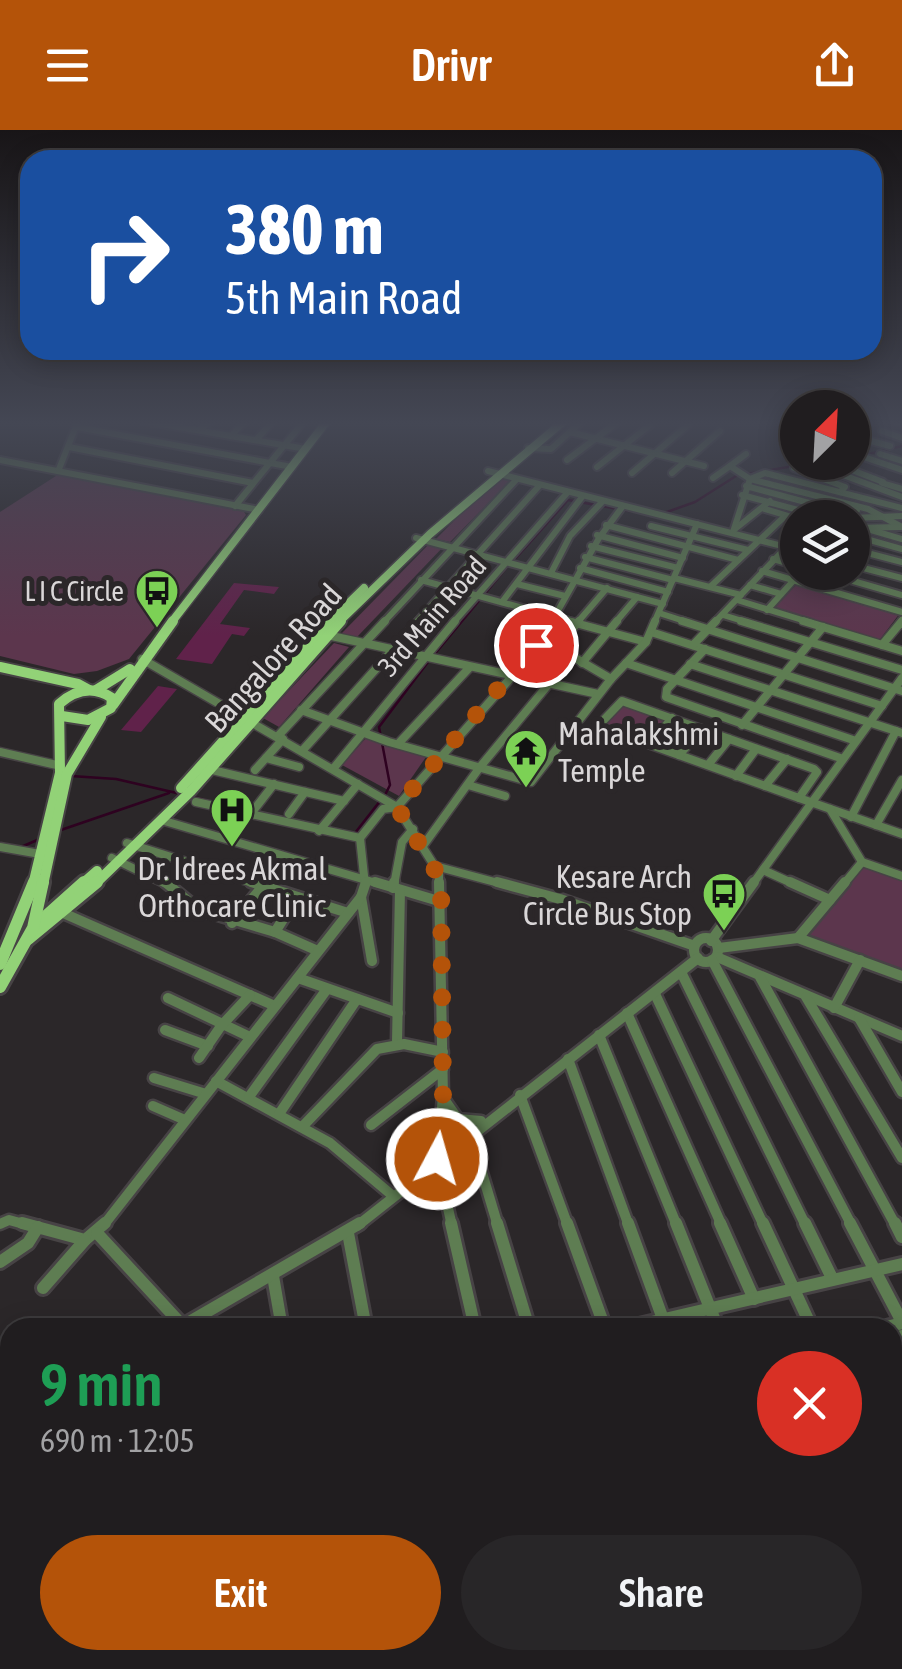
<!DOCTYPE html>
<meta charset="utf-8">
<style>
body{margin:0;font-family:"Asap Condensed",sans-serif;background:#282628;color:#f1f3f6;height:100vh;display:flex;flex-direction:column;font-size:38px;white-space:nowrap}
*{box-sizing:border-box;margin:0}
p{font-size:32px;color:#a2a2a4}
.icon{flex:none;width:55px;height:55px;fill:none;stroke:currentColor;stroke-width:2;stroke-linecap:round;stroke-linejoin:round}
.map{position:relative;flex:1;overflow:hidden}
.drawer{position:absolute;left:0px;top:1188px;width:902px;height:352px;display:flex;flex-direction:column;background:#201d1f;border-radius:30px 30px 0 0;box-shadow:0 5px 25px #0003,0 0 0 2px #3d3b3d}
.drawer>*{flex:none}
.top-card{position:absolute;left:20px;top:20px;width:862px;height:210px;border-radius:30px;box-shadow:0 5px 25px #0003,0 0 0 2px #3d3b3d;background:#1a4fa0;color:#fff;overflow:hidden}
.needle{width:65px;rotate:24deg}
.fabs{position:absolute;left:780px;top:260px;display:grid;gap:20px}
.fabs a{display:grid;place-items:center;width:90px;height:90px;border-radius:50%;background:#201d1f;box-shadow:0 5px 25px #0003,0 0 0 2px #3d3b3d;font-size:50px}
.pin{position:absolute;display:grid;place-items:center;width:85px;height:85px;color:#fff;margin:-42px;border:5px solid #fff;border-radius:50%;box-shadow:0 2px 10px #0007}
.me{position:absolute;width:110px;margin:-55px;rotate:6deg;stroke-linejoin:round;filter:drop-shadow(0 0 8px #0008)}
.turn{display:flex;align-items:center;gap:35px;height:210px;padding:0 40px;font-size:45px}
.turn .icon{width:130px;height:130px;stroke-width:2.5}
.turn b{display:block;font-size:70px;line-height:85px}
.round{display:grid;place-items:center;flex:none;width:105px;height:105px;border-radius:52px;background:#282628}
.overview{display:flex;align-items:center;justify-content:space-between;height:170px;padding:0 40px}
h1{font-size:60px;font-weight:600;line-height:75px;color:#1e9e55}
.cta{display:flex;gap:20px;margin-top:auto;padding:20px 40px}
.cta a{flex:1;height:115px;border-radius:60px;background:#b45309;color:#fff;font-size:40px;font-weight:600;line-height:115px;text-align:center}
.cta a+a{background:#282628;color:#f1f3f6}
header{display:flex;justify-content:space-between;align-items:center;height:130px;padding:0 40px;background:#b45309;color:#fff;font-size:45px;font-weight:600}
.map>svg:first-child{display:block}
.green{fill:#5c364d}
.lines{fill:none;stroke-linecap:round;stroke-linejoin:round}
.stream{stroke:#2e0220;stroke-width:2.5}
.building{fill:#60224a}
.minor-far3-casing{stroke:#474345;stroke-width:10}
.minor-far2-casing{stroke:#474345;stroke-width:11}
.minor-far1-casing{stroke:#474345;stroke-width:15}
.minor-casing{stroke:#474345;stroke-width:18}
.major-far2-casing{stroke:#474345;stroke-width:11}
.major-far1-casing{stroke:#474345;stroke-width:14}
.major-casing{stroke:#474345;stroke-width:18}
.minor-far3{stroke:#5e7d52;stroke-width:6}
.minor-far2{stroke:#5e7d52;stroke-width:8}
.minor-far1{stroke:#5e7d52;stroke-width:10}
.minor{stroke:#5e7d52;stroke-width:12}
.major-far2{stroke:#92d277;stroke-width:8}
.major-far1{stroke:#92d277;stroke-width:10}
.major{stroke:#92d277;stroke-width:12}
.route{stroke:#b45309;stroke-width:18;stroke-dasharray:0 32.4}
.labels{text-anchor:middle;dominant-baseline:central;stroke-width:10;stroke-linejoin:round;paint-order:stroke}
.far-poi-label{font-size:28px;fill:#dad7d8;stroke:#2b2729;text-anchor:end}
.far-street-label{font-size:28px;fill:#dad7d8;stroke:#2b2729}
.street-label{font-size:32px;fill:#dad7d8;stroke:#2b2729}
.poi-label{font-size:32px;fill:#dad7d8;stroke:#2b2729;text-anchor:start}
</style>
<header><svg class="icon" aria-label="menu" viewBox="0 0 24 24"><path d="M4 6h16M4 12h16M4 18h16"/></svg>Drivr<svg class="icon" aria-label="share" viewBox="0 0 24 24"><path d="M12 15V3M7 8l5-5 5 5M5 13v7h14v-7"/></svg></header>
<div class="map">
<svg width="902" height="1539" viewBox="0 0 902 1539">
<rect width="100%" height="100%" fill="#2b2729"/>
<g class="green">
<polygon points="59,344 243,380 246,385 129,529 97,541 74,544 0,526 0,382"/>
<polygon points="497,347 510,351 450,412 436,409"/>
<polygon points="430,413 444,416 357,507 341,504"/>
<polygon points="798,453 900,483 878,512 773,479"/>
<polygon points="334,513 349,517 279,597 263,588"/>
<polygon points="623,574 667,589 648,611 603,595"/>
<polygon points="366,608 426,627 399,666 342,635"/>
<polygon points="865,736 902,750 902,841 807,807"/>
<polygon points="902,1219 902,1363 893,1342 892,1221"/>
</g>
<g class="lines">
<g class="stream">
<polyline points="864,325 902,316"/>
<polyline points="664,383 695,372 736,346 816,332"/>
<polyline points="514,430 568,370 652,385"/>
<polyline points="433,526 508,436"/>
<polyline points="71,646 116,649 181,664"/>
<polyline points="385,665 390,655 379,597 428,532"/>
<polyline points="194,667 225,675"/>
<polyline points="58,701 169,663"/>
<polyline points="355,703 380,671"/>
<polyline points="0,713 21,717 42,708"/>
</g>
</g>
<g class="building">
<polygon points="234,453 279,457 274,464 244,460 220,494 250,498 244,506 232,504 212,534 176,529"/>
<polygon points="158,556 177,559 141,602 121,600"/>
</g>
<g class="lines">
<defs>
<g id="minor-far3">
<polyline points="144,291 306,319"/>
<polyline points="896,291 902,293"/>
<polyline points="77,297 292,337"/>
<polyline points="199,300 211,291"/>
<polyline points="882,301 902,308"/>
<polyline points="570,302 704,336"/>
<polyline points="791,303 798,296"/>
<polyline points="852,305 870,291"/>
<polyline points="231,306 245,291"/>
<polyline points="852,306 890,316"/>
<polyline points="256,310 273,291"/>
<polyline points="69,317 253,353"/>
<polyline points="528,318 551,319 582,291"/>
<polyline points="852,323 902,340"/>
<polyline points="746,324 730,336 750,349 868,379 902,397"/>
<polyline points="880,324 902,331"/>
<polyline points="0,330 259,380"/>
<polyline points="567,330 619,291"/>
<polyline points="836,334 883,352"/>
<polyline points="819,336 902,367"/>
<polyline points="597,337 650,295"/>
<polyline points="794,338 845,357 840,362"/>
<polyline points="59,339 78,291"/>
<polyline points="488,341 798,420"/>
<polyline points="632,343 689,294"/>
<polyline points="672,343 720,301"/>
<polyline points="713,348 730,336"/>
<polyline points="882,353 902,359"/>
<polyline points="746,356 824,377"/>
<polyline points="742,365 817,385"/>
<polyline points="235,376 304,291"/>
<polyline points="762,378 798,389"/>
<polyline points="820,381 857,380"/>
<polyline points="852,388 902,386"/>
<polyline points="606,395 738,430"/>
<polyline points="651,396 748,420"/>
<polyline points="852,398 900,397"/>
<polyline points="735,399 770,371"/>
<polyline points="871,400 902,409"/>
<polyline points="733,402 750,349 765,343 902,378"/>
<polyline points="597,405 683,428"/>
<polyline points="852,405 902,419"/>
<polyline points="416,408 663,474"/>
<polyline points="591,416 678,438"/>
<polyline points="852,419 902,432"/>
<polyline points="585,427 673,450"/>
<polyline points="773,429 798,436"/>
<polyline points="852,435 902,448"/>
<polyline points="580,438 668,462"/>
<polyline points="762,441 902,482"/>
<polyline points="822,442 902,465"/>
<polyline points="551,443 570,406 602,372"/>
<polyline points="674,448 741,465"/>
<polyline points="421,450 577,493"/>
<polyline points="517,454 565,466"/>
<polyline points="750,455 781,464"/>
<polyline points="711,456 785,386"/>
<polyline points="737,470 812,493"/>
<polyline points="502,472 582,367"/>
<polyline points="767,480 794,450"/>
<polyline points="659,483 690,493"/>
<polyline points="723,485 749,493"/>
<polyline points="383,493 516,350"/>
<polyline points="416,493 539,356"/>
<polyline points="453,493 567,363"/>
<polyline points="551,493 599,408 623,376"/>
<polyline points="577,493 607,458"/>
<polyline points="615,493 637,467"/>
<polyline points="654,493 697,394"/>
<polyline points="714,493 798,405"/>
<polyline points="900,493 902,490"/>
</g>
<g id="minor-far2">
<polyline points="568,491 646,512"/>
<polyline points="682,491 902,561"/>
<polyline points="741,491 902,540"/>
<polyline points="803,491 902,521"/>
<polyline points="651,502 882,576"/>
<polyline points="327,505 598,564"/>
<polyline points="541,508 611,549"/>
<polyline points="693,515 716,491"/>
<polyline points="882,515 902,491"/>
<polyline points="557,516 579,491"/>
<polyline points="705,519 667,559 666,567 843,629"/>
<polyline points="142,529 397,677 439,743 439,755"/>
<polyline points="582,533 617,491"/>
<polyline points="626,533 856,611"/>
<polyline points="690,534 902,603"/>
<polygon points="622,571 814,639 817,642 799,668 598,596"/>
<polyline points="301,580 389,612 531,652 611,549 646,512 655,491"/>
<polyline points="742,595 823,497"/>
<polyline points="278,606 385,491"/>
<polyline points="398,614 470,537"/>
<polyline points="650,614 672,588"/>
<polyline points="302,621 419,491"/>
<polyline points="0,622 61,636"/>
<polyline points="679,625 702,599"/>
<polyline points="266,628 299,637"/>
<polyline points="708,635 729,609"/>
<polyline points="208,639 344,671"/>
<polyline points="333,639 455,491"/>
<polyline points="255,640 283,609"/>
<polyline points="736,646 756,619"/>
<polyline points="468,655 505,666"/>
<polyline points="765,656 787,629"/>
<polyline points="799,668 902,704"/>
<polyline points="196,672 360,708"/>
<polyline points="830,679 862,732 902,746"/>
<polyline points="289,684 305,662"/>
<polyline points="250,685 274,654"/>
<polyline points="851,687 896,601"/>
<polyline points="161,690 383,755"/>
<polyline points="876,695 902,650"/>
<polyline points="319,701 358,654"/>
<polyline points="127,713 259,755"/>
<polyline points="423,716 480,637 572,526"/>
<polyline points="0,717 40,724"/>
<polyline points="112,728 168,755"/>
<polyline points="435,736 506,755"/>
<polyline points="763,740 796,755"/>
<polyline points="365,755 360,708 383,679 397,677 508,551 553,491"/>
<polyline points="394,755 402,712 413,699"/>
<polyline points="752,755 902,548"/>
<polyline points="843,755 862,732"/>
</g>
<g id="minor-far1">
<polyline points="165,752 198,779 275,802 318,821"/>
<polyline points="251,752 348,783"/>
<polyline points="375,752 442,772"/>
<polyline points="439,752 443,967 437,1029 452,1096"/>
<polyline points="497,752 560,769 692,815"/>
<polyline points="790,752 830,770"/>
<polyline points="393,758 394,752"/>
<polyline points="361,767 372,831"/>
<polyline points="63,783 275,876"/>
<polyline points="232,793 263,756"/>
<polyline points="275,802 297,767"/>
<polyline points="798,808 845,752"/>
<circle cx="706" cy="820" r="12"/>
<polyline points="711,811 754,752"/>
<polyline points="719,818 798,808 902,846"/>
<polyline points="717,827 902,906"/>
<polyline points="712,830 852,1096"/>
<polyline points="681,842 806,1096"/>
<polyline points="760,847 896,1096"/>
<polyline points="298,848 398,883"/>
<polyline points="655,864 764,1096"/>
<polyline points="806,867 902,1028"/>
<polyline points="168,868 250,907"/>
<polyline points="834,878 860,830"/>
<polyline points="627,883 722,1096"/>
<polyline points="859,888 902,962"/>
<polyline points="165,900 208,916"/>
<polyline points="599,905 677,1096"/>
<polyline points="397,912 400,760"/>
<polyline points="199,928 221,896 250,865"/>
<polyline points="568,929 629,1096"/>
<polyline points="154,948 206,964"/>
<polyline points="216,951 330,1013 393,1066"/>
<polyline points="520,965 568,1096"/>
<polyline points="249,967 327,859"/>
<polyline points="444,969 458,989 481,991"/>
<polyline points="153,976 185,990"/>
<polyline points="279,984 357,869"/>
<polyline points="371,995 443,939"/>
<polyline points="302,997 377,919 404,914 443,922"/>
<polyline points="470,1003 498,1096"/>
<polyline points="0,1094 9,1090 31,1096"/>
<polyline points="103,1096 361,767 366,752"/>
<polyline points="357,1096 698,828"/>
</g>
<g id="minor">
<polyline points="22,1093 85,1110 105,1093"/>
<polyline points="451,1093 475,1198"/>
<polyline points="497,1093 529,1198"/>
<polyline points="567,1093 605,1198"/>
<polyline points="628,1093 663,1189"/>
<polyline points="676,1093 718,1198"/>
<polyline points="720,1093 754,1169"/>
<polyline points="763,1093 812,1198"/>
<polyline points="805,1093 832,1148"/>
<polyline points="850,1093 902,1192"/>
<polyline points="895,1093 902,1107"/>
<polyline points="97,1103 183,1196"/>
<polyline points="348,1103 366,1198"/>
<polyline points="0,1132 28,1113 38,1097"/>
<polyline points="273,1146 282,1198"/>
<polyline points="43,1158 85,1110"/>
<polyline points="179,1198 360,1093"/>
<polyline points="626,1198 902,1134"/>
<polyline points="883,1198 902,1193"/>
<polyline points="892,1209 902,1206"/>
<polyline points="0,1296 10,1290"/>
<polyline points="892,1380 902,1400"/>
<polyline points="0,1405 10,1402"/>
<polyline points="0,1428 10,1426"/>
<polyline points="892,1518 901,1539"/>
<polyline points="47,1530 47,1539"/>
<polyline points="191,1530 192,1539"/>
<polyline points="421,1530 423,1539"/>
<polyline points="495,1530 497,1539"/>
<polyline points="563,1530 565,1539"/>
<polyline points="632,1530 635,1539"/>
<polyline points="710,1530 712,1539"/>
<polyline points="782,1530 786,1539"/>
<polyline points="841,1530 845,1539"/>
</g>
<g id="major-far2">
<polyline points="171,493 327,291"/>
<polyline points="328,493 364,458"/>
<polyline points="338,493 430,404 564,291"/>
</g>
<g id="major-far1">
<polyline points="0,537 78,554 89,560"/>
<polyline points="96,560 130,539"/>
<polyline points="113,575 173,491"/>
<polyline points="181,658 331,491"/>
<path d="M33,755L60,643L59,574C75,560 93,555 112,568L111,578L88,590L62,586"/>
<polyline points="43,755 67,644 101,587"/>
<polyline points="81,755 97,741"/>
<polyline points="94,755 191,661 341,491"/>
</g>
<g id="major">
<polyline points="36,795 84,752"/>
<polyline points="28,809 97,752"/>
<polyline points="0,834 34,752"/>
<polyline points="0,857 33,798 43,752"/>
</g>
</defs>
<use href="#minor-far3" class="minor-far3-casing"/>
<use href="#minor-far2" class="minor-far2-casing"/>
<use href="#minor-far1" class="minor-far1-casing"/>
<use href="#minor" class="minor-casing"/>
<use href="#major-far2" class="major-far2-casing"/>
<use href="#major-far1" class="major-far1-casing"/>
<use href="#major" class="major-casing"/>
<use href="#minor-far3" class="minor-far3"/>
<use href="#minor-far2" class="minor-far2"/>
<use href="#minor-far1" class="minor-far1"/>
<use href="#minor" class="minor"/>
<use href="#major-far2" class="major-far2"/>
<use href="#major-far1" class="major-far1"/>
<use href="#major" class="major"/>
</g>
<linearGradient id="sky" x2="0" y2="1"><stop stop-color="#181517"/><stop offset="0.58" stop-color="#444754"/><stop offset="1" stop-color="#444754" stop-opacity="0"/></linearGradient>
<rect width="902" height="506" fill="url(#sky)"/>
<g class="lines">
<polyline class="route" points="437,1029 443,967 441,750 397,677 536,515"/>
</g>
<defs>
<symbol id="bus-pin" viewBox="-11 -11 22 30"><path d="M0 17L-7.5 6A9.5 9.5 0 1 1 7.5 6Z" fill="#7cd155" stroke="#2b2729"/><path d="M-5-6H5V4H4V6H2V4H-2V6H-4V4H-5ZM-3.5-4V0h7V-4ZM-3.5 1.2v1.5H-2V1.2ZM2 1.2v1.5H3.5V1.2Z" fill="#111"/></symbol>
<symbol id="temple-pin" viewBox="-11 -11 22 30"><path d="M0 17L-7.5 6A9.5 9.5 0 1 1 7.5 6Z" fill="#7cd155" stroke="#2b2729"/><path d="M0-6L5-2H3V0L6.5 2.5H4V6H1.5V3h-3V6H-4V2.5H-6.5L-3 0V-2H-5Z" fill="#111"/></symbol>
<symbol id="hospital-pin" viewBox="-11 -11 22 30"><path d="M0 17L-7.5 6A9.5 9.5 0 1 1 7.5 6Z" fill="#7cd155" stroke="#2b2729"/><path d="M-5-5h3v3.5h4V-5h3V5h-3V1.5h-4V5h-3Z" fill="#111"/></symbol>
</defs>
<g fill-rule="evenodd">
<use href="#bus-pin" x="132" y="436" width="50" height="68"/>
<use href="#temple-pin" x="501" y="596" width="50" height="68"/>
<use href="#hospital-pin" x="207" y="655" width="50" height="68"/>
<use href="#bus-pin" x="699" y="739" width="50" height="68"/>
</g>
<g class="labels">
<g class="far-poi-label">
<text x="124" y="461">L I C Circle</text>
</g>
<g class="far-street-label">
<text transform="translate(432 486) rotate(-49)">3rd Main Road</text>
</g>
<g class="street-label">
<text transform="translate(273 528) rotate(-48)">Bangalore Road</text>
</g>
<g class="poi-label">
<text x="558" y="603">Mahalakshmi<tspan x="558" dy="37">Temple</tspan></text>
<text x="232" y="738" text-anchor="middle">Dr. Idrees Akmal<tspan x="232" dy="37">Orthocare Clinic</tspan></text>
<text x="692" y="746" text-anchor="end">Kesare Arch<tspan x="692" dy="37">Circle Bus Stop</tspan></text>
</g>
</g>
</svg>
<div class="fabs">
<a><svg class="needle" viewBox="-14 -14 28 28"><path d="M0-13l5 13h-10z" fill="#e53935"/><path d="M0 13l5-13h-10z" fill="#a2a2a4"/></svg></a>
<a><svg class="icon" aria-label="layers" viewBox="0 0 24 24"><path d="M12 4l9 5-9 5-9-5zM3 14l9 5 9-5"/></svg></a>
</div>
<div class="pin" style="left:536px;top:515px;background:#d93025"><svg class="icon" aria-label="arrive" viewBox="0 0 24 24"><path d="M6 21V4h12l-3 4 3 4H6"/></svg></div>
<svg class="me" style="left:437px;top:1029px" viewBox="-20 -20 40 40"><circle r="17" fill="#b45309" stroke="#fff" stroke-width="3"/><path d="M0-11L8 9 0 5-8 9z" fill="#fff"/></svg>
<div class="top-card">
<div class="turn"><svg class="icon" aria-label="right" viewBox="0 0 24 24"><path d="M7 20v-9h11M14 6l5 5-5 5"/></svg><div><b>380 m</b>5th Main Road</div></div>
</div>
<section class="drawer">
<div class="overview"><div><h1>9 min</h1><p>690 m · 12:05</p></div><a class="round" style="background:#d93025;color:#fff"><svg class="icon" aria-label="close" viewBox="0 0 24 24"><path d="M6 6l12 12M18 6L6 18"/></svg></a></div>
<div class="cta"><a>Exit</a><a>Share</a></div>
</section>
</div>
